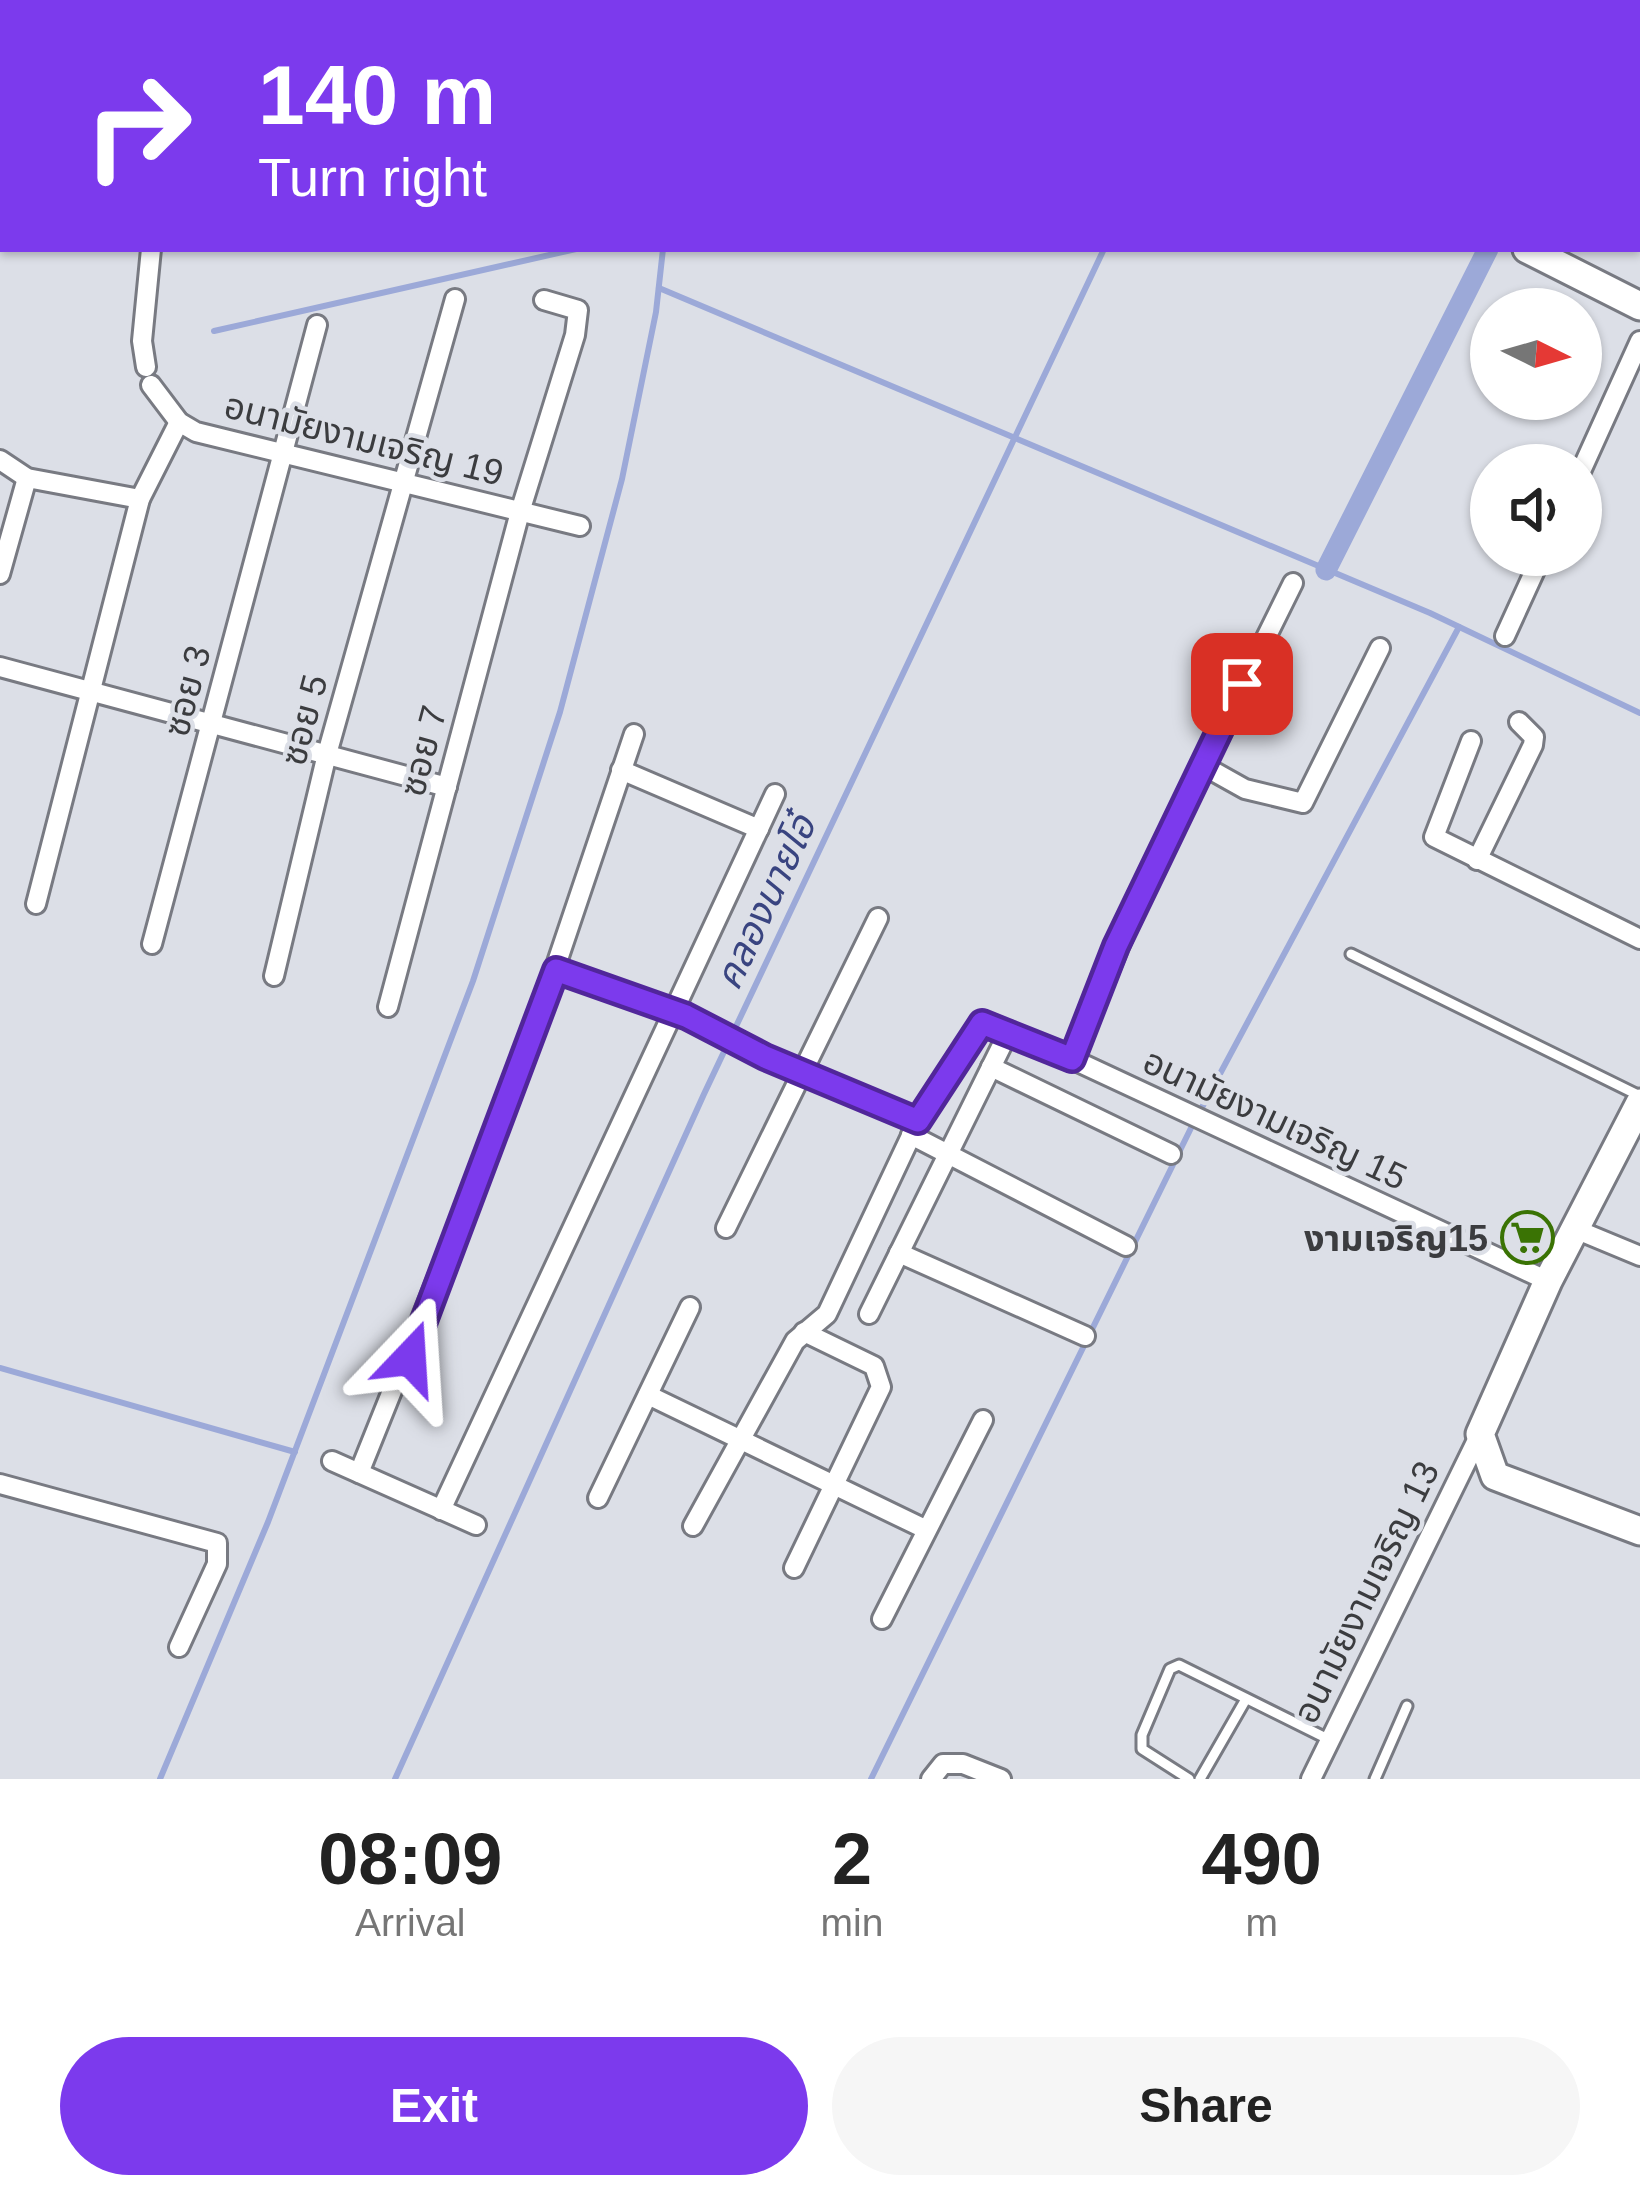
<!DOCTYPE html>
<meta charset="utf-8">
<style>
body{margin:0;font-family:Arial,"Noto Sans Thai",sans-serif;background:#f6f6f6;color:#222;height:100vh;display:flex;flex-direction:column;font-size:45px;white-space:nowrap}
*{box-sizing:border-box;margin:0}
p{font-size:39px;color:#767676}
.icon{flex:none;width:66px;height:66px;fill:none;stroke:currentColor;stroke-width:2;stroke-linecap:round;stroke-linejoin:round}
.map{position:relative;height:1779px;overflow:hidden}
.side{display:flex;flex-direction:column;background:#fff;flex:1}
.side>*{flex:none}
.guide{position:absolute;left:0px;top:0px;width:1641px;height:252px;box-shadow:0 3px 9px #0004;background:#7c3aed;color:#fff;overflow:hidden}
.needle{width:78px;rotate:95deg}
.controls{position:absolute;left:1470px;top:288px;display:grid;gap:24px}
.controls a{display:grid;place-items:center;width:132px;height:132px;border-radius:50%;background:#fff;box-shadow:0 3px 9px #0004;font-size:60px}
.pin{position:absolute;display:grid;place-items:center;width:102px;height:102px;color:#fff;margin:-51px;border-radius:24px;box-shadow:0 6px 18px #0006}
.me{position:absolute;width:132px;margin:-66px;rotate:20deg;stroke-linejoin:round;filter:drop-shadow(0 0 9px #0008)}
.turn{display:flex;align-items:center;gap:42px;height:252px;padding:0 60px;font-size:54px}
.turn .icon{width:156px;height:156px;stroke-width:2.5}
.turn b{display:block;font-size:84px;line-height:102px}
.eta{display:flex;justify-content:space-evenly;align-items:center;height:204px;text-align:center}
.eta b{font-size:72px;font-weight:700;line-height:84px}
.cta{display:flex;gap:24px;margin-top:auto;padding:24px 60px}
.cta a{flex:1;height:138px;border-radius:72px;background:#7c3aed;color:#fff;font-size:48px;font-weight:700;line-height:138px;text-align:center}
.cta a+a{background:#f6f6f6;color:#222}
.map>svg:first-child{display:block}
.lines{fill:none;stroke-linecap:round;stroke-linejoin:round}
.stream{stroke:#9ca9d8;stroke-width:6}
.canal{stroke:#9ca9d8;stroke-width:21}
.lane-casing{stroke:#787a82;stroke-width:15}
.street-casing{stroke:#787a82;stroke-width:24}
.secondary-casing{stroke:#787a82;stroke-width:33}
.lane{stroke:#fff;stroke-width:9}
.street{stroke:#fff;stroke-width:18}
.secondary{stroke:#fff;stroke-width:27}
.route-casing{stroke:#51269a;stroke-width:30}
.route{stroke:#7c3aed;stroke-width:21}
.labels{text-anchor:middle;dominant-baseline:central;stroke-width:9;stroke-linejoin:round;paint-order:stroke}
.street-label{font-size:36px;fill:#3b3c3f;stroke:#dcdfe7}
.poi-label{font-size:36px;font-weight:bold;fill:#3b3c3f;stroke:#dcdfe7;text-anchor:end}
.water-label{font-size:39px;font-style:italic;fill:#394480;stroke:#dcdfe7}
</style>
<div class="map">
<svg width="1640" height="1779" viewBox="0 0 1640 1779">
<rect width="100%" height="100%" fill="#dcdfe7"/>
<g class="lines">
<g class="stream">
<polyline points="656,3 671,0"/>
<polyline points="694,3 694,0"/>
<polyline points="1228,3 1230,0"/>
<polyline points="659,288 1430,613 1640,713"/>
<polyline points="214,331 576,249"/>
<polyline points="0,1368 295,1452"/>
<polyline points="160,1779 268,1522 473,981 560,712 622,479 656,312 663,249"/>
<polyline points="395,1779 704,1094 1104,249"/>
<polyline points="871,1779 1191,1128 1459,627"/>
</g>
<g class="canal">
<polyline points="1611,3 1613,0"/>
<polyline points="1326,570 1488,249"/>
</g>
<defs>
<g id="lane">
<polyline points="1351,954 1640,1096"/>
<polyline points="1189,1779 1142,1749 1142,1735 1170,1669 1179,1665 1328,1739"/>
<polyline points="1200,1779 1246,1699"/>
<polyline points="1375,1779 1407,1706"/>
</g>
<g id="street">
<polyline points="182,3 183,0"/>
<polyline points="1479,3 1481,0"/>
<polyline points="146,367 142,341 151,249"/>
<polyline points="151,385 179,422 196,432 580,526"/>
<polyline points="0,460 27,478 140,499"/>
<polyline points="1581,471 1640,341"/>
<polyline points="0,574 27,478"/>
<polyline points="1505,636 1542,555"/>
<polyline points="0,667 447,787"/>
<polyline points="1471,741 1434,837 1640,939"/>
<polyline points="1202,765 1245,789 1303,803 1380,648"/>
<polyline points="621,770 759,829"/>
<polyline points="1477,860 1533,745 1534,737 1519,722"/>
<polyline points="36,904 140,499 179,422"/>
<polyline points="152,944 317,325"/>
<polyline points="556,970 686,1015 765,1057 918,1121"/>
<polyline points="274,976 327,754 455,299"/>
<polyline points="388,1007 520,512 575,335 578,310 544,300"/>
<polyline points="1072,1059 1152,868 1293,583"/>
<polyline points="991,1067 1171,1154"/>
<polyline points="911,1135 1126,1246"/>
<polyline points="726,1228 878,918"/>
<polyline points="1575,1229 1640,1256"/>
<polyline points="899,1253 1085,1336"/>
<polyline points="869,1314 1009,1031"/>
<polyline points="648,1395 925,1529"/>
<polyline points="332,1461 476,1525"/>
<polyline points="359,1473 519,1075 634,734"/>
<polyline points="0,1484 217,1543 217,1564 179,1647"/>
<polyline points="598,1498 690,1307"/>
<polyline points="441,1510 775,794"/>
<polyline points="693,1526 795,1341 827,1314 918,1121 982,1023 1046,1047 1548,1281"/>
<polyline points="794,1568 881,1387 874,1366 804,1332"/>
<polyline points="882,1619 983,1420"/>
<polyline points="931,1779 943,1764 963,1764 1001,1779"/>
<polyline points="1311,1779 1480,1434"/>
</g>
<g id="secondary">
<polyline points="908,0 918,3"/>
<polyline points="1527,249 1640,306"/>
<polyline points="1640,1103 1548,1281 1480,1434 1495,1476 1640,1531"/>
</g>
</defs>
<use href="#lane" class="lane-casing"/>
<use href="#street" class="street-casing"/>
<use href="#secondary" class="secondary-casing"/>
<use href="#lane" class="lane"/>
<use href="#street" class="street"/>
<use href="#secondary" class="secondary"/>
</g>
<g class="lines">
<defs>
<polyline id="route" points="410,1358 556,970 686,1016 765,1057 918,1121 982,1023 1072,1059 1116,946 1242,684"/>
</defs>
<use href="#route" class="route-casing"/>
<use href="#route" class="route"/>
</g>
<defs>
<symbol id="supermarket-ring" viewBox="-11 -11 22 22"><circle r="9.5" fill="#dcdfe7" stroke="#3a7304" stroke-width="1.5"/><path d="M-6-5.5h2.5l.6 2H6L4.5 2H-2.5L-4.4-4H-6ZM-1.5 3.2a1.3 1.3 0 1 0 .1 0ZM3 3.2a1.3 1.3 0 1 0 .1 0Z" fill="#3a7304"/></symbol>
</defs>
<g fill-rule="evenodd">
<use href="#supermarket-ring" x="1498" y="1208" width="59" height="59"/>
</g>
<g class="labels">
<g class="street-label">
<text transform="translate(364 439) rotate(14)">อนามัยงามเจริญ 19</text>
<text transform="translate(187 691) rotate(-75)">ซอย 3</text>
<text transform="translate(304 720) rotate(-75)">ซอย 5</text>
<text transform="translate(423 751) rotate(-75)">ซอย 7</text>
<text transform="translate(1275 1119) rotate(25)">อนามัยงามเจริญ 15</text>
<text transform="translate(1366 1592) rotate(-64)">อนามัยงามเจริญ 13</text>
</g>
<g class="poi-label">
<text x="1488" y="1238">งามเจริญ15</text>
</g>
<g class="water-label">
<text transform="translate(765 902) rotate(-65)">คลองนายโอ๋</text>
</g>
</g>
</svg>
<div class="controls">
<a><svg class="needle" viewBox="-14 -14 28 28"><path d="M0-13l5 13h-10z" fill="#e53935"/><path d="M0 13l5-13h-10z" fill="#767676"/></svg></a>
<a><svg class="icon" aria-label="sound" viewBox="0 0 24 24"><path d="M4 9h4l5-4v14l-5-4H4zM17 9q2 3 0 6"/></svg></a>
</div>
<div class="pin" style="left:1242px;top:684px;background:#d93025"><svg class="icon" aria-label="arrive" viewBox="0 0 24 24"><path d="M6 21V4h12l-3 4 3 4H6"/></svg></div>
<svg class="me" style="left:410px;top:1358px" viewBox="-20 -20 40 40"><path d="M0-17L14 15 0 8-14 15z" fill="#7c3aed" stroke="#fff" stroke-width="4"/></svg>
<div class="guide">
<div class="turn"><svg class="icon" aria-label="right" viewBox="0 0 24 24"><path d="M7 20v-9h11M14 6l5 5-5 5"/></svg><div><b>140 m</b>Turn right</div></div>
</div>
</div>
<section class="side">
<div class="eta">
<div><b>08:09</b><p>Arrival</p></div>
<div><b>2</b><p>min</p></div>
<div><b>490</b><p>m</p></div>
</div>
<div class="cta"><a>Exit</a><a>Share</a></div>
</section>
